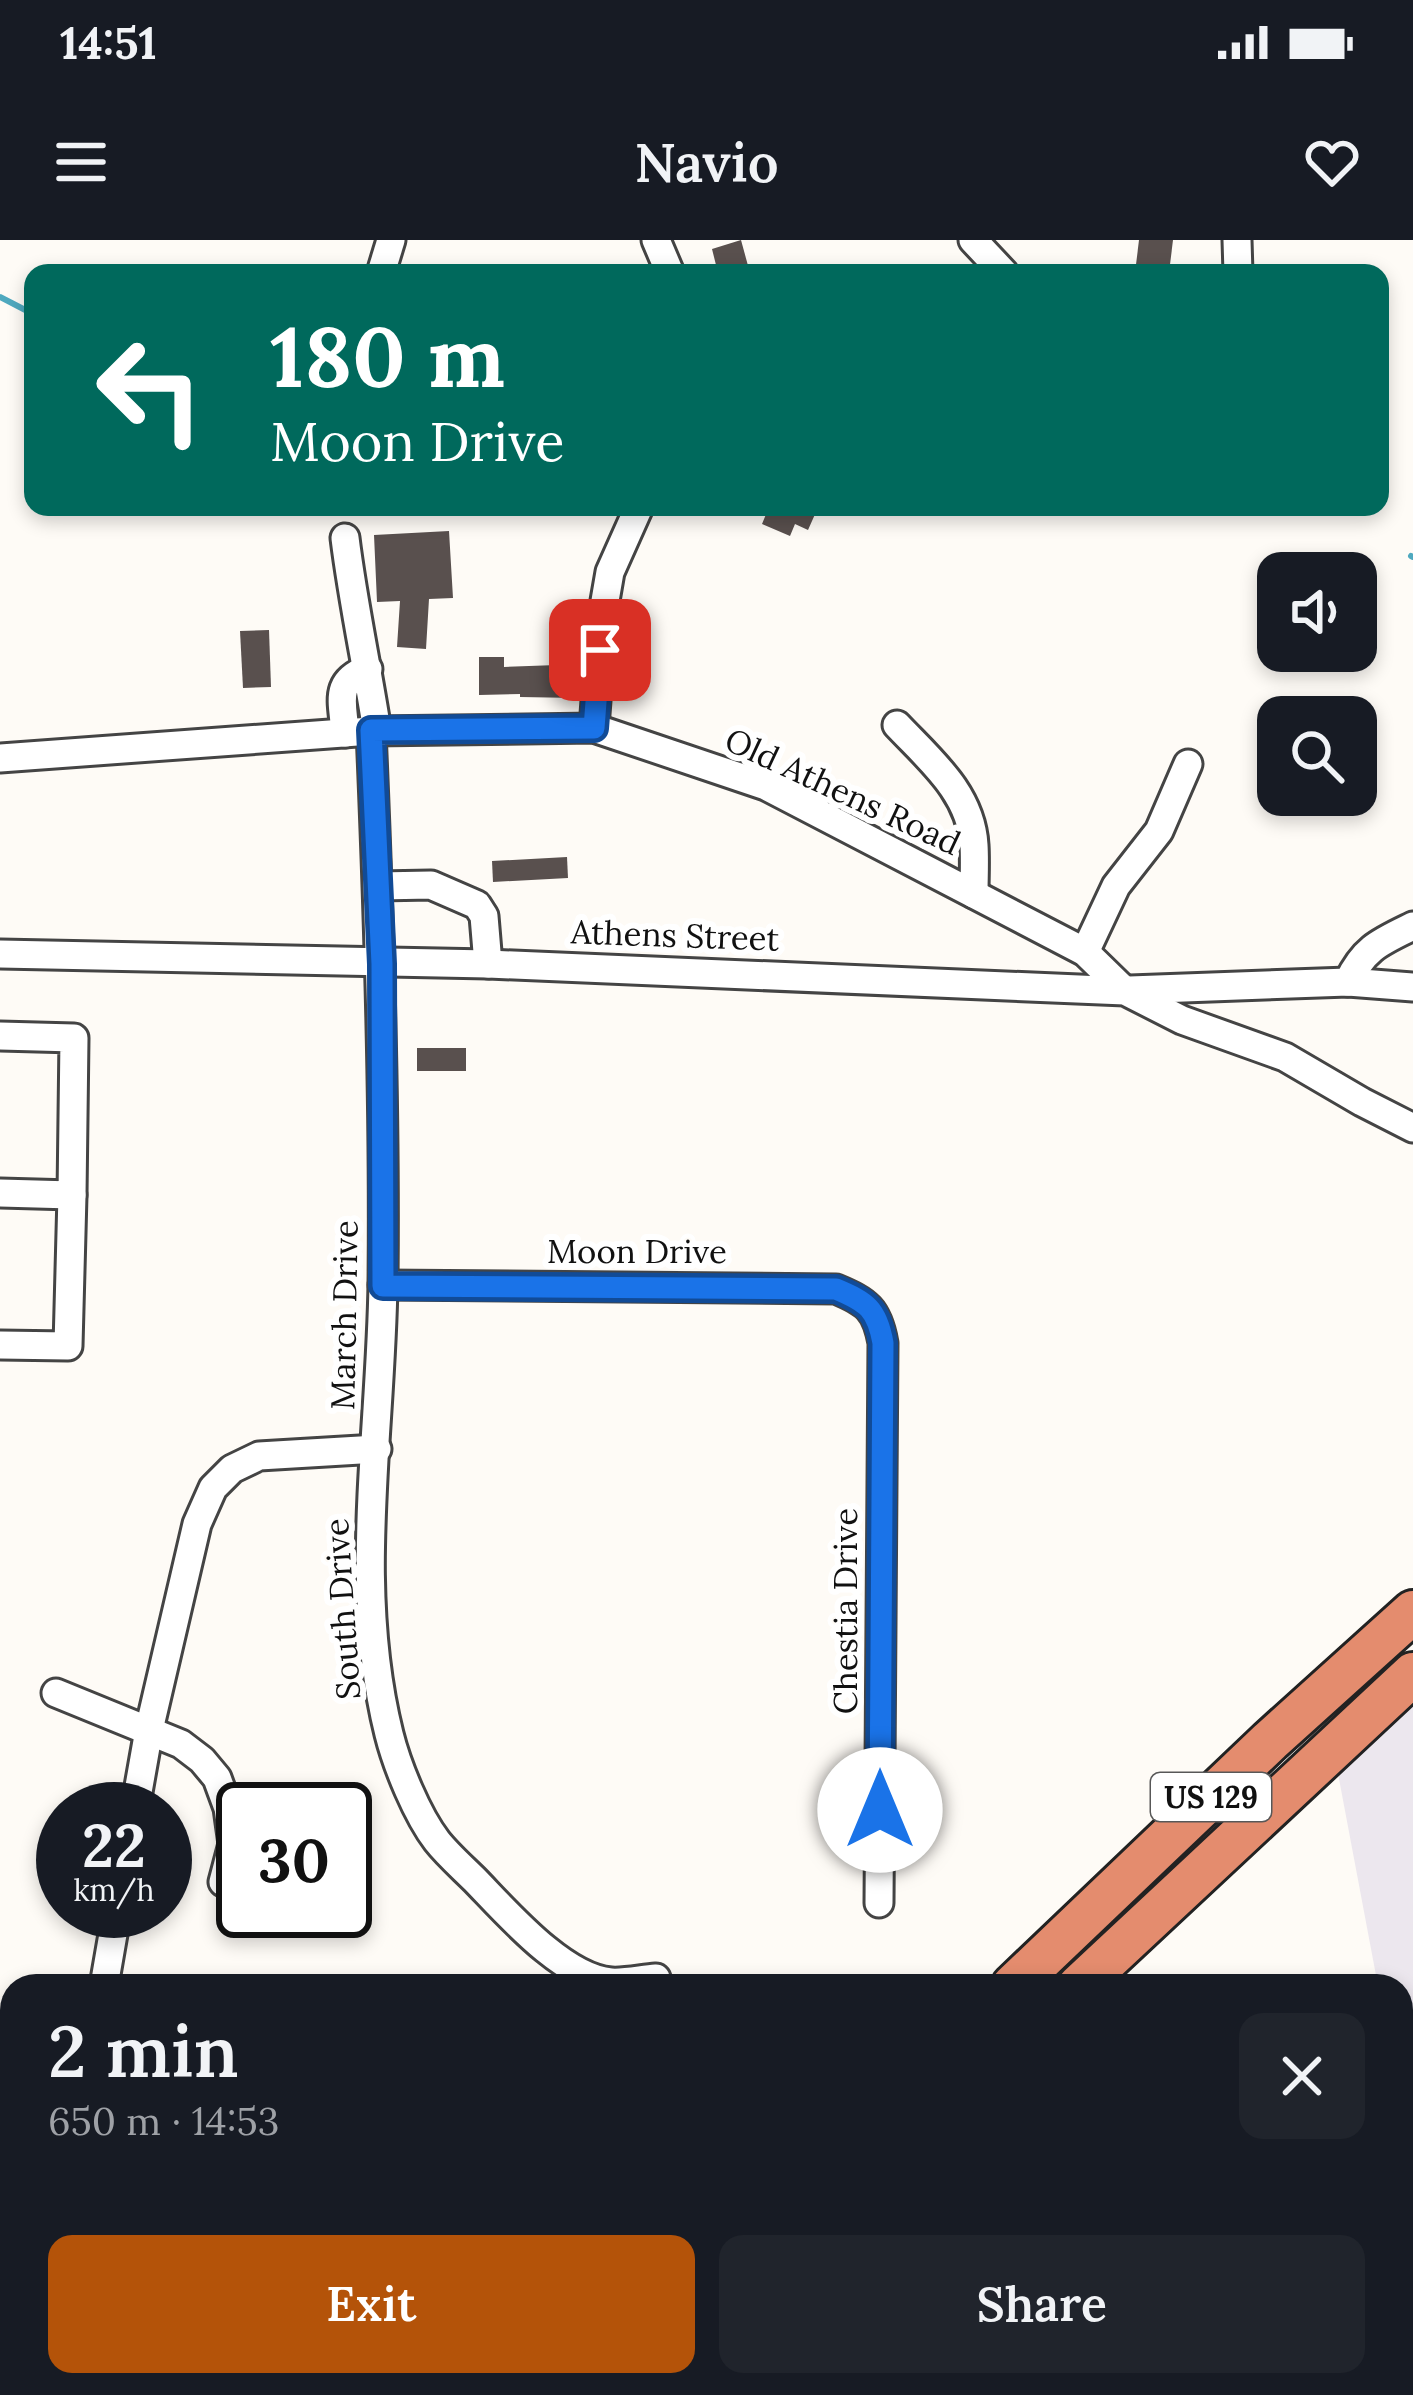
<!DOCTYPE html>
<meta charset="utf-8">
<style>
body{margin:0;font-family:Lora,serif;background:#20242c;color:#f1f3f6;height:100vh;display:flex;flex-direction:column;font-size:45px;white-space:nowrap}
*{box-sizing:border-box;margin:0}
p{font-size:39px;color:#9ea1a6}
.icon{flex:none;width:66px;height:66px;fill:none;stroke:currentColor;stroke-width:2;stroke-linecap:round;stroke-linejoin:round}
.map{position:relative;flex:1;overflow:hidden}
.side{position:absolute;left:0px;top:1734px;width:1413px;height:423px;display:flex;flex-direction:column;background:#171b24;border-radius:36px 36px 0 0;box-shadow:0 6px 18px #0003}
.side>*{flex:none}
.guide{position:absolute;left:24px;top:24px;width:1365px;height:252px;border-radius:24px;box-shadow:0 6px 18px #0003;background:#00695c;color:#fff;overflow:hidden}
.fabs{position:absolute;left:1257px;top:312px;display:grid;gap:24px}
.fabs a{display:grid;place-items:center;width:120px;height:120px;border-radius:24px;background:#171b24;box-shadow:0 6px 18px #0003;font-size:60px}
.speed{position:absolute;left:36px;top:1542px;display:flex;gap:24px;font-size:60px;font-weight:700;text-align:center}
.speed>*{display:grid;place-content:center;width:156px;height:156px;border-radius:50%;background:#171b24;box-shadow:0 6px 18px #0003;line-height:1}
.speed small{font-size:30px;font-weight:400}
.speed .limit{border:6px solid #111;border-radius:18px;background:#fff;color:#111}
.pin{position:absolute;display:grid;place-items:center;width:102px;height:102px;color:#fff;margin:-51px;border-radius:24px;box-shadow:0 6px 18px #0006}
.me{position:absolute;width:132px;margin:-66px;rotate:0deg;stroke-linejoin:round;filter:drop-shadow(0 0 9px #0008)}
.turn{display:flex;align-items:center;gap:42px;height:252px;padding:0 48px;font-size:54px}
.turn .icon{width:156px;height:156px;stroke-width:2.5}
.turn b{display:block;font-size:84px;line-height:102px}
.round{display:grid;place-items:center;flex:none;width:126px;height:126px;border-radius:24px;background:#20242c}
.overview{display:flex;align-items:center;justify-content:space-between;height:204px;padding:0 48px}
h1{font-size:72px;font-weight:600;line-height:90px}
.button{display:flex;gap:24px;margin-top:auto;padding:24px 48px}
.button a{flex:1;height:138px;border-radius:24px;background:#b45309;color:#fff;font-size:48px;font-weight:600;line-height:138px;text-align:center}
.button a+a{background:#20242c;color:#f1f3f6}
.status{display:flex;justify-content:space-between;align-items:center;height:84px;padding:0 60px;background:#171b24;direction:ltr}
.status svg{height:33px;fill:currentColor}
header{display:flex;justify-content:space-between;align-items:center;height:156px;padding:0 48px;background:#171b24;font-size:54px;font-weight:600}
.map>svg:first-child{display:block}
.industrial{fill:#ece7ee}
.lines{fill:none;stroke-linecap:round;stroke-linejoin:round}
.stream{stroke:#4fa9bf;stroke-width:6}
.building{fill:#59504e}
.minor-casing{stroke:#444;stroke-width:33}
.highway-casing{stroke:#222;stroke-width:48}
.minor{stroke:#fff;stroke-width:27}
.highway{stroke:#e48c6e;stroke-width:42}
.route-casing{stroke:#114b97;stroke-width:30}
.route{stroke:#1a73e8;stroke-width:21}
.labels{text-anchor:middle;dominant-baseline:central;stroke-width:12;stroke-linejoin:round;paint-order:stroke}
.shield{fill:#fff;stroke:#585858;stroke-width:3}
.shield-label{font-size:30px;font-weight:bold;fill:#111}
.street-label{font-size:33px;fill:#111;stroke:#fff}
</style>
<div class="status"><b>14:51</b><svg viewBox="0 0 49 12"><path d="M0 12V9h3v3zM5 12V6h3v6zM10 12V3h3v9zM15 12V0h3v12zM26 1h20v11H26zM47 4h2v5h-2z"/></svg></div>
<header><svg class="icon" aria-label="menu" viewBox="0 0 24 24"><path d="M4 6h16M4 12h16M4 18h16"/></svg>Navio<svg class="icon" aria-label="heart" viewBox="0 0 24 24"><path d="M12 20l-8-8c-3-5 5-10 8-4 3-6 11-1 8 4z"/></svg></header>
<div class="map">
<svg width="1413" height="2155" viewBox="0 0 1413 2155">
<rect width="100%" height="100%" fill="#fefbf6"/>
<polygon class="industrial" points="1413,1423 1413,1932 1401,1868 1401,1746 1378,1746 1330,1491"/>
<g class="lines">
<g class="stream">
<polyline points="0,57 33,74"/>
<polyline points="1411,316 1413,317"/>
<polyline points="1393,2145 1394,2155"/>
<polyline points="585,2155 586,2145"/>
</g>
</g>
<g class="building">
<polygon points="741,0 750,33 718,33 712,9"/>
<polygon points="1139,0 1173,0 1169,33 1135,33"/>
<polygon points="769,267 805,267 816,272 808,290 795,284 790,296 762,284"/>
<polygon points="449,291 453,358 429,359 426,409 397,407 400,361 377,362 374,295"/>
<polygon points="269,390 271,447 243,448 240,391"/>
<polygon points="479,417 504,417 504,427 557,425 557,420 579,420 578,458 520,457 520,454 479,455"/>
<polygon points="567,617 568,638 493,642 492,621"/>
<rect x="417" y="808" width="49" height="23"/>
</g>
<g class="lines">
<defs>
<g id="minor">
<polyline points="656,0 670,33"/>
<polyline points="973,0 1004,33"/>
<polyline points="1237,0 1238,33"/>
<polyline points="381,33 391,0"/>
<path d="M345,298C353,363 367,426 377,491"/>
<path d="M897,485C930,520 971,553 974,605C975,621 974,638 974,654"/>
<polyline points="594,488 602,378 610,332 639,267"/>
<path d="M371,491C379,675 385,859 383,1043C381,1194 352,1346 389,1494C397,1526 417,1575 437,1601C448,1615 463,1628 475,1640C507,1673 563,1738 611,1742C625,1743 642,1739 656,1738"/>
<path d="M345,493C343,461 333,442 368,429"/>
<polyline points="0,518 371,491 594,488 766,546 1085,712 1125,751"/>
<polyline points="378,646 431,645 477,665 484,676 488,724"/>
<polyline points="1085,712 1116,646 1159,591 1188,524"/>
<polyline points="0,714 488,724 1125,751 1182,780 1285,817 1362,862 1413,888"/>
<path d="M1348,742C1364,708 1380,702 1413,686"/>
<polyline points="1130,750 1348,742 1413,747"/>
<polyline points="0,796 74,798 72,955 0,953"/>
<path d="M383,1045L836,1049C867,1062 877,1069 883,1103L879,1663"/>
<polyline points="0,1105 68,1106 72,955"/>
<polyline points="56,1453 181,1504 202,1520 217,1538 228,1568 233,1604 223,1642"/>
<polyline points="135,1569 149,1490 197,1284 213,1248 232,1229 259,1216 377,1209"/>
<polyline points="104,1746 117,1671"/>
</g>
<g id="highway">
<polyline points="1013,1746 1270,1501 1413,1372"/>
<polyline points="1079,1746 1413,1434"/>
<polyline points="0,1972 12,1973"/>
<polyline points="0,2029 12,2030"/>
</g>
</defs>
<use href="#minor" class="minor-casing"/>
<use href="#highway" class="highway-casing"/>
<use href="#minor" class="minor"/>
<use href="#highway" class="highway"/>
</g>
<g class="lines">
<defs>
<path id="route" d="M600,410L594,488L371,490L382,724L383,1046L836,1049C867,1062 877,1069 883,1103L880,1570"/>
</defs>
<use href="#route" class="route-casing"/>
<use href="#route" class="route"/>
</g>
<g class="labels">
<rect class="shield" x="1151" y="1533" width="120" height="48" rx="9"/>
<g class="shield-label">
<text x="1211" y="1557">US 129</text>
</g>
<g class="street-label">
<text transform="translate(843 551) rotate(25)">Old Athens Road</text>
<text transform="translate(675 695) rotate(2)">Athens Street</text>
<text x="637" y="1011">Moon Drive</text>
<text transform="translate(344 1075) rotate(-89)">March Drive</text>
<text transform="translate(342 1369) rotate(-94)">South Drive</text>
<text transform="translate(845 1371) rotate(-90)">Chestia Drive</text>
</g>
</g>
</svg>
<div class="fabs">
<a><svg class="icon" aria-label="sound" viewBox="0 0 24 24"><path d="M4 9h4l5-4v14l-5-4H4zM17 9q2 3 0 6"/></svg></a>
<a><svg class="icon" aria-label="search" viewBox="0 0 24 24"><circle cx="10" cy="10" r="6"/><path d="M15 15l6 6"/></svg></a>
</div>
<div class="speed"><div>22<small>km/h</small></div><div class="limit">30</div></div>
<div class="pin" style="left:600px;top:410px;background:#d93025"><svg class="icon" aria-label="arrive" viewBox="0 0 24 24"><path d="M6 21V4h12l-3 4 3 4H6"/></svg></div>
<svg class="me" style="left:880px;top:1570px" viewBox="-20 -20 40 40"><circle r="19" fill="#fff"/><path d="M0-13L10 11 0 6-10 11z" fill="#1a73e8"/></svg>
<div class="guide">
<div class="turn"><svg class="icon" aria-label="left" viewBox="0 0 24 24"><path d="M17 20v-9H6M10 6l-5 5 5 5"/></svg><div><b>180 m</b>Moon Drive</div></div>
</div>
<section class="side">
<div class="overview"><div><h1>2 min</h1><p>650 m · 14:53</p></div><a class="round"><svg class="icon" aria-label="close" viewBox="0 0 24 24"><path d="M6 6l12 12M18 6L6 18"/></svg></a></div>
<div class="button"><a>Exit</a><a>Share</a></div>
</section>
</div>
